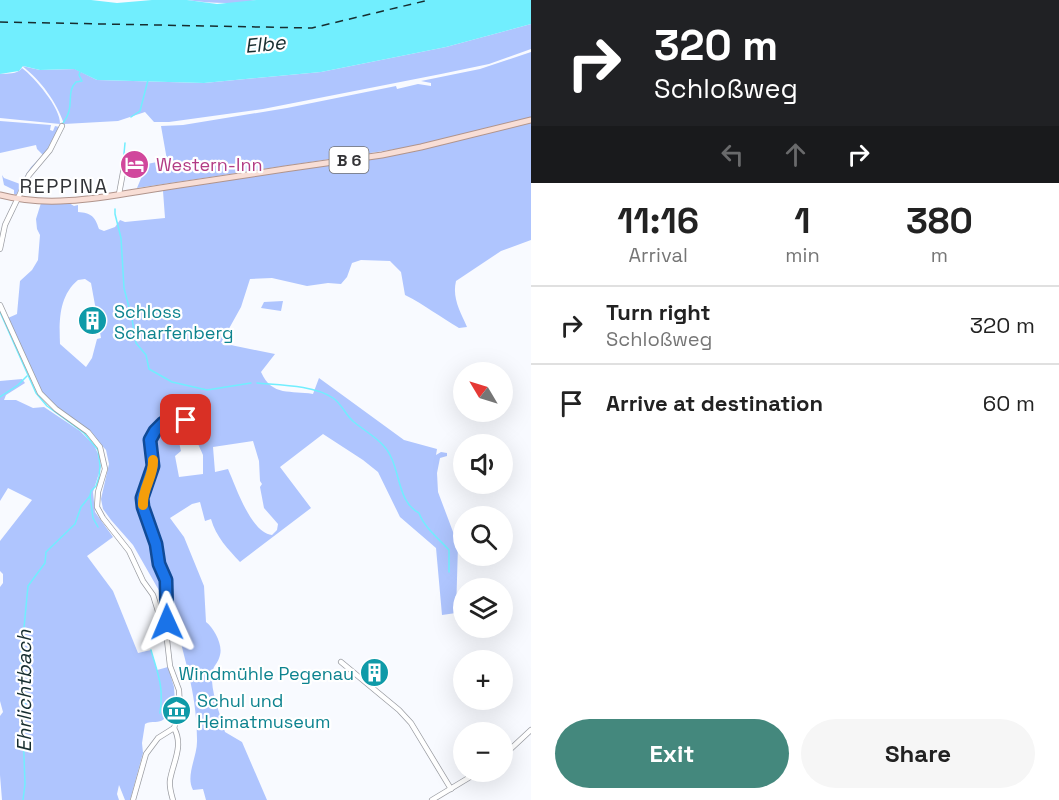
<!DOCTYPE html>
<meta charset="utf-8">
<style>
body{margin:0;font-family:"Space Grotesk",sans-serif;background:#f6f6f6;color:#222;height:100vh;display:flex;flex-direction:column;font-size:22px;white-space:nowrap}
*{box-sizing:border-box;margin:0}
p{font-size:20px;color:#767676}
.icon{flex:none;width:33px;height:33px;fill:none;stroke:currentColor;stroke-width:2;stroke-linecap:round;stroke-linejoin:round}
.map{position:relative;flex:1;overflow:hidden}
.side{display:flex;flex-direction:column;background:#fff;width:528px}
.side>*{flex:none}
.top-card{background:#202124;color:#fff;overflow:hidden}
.needle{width:39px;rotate:308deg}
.controls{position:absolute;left:453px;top:362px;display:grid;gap:12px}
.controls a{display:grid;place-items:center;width:60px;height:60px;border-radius:50%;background:#fff;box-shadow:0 6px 24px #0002;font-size:30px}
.pin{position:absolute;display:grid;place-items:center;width:51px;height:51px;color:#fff;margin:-26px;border-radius:12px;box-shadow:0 3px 9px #0006}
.me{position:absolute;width:66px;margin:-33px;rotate:359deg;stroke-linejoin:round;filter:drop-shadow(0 0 4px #0008)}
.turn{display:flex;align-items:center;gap:21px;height:126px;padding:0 24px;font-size:27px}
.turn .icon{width:78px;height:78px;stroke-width:2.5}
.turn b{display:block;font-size:42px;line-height:51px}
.lanes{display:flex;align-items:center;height:57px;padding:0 24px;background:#0003;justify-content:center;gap:30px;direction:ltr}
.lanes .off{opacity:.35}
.eta{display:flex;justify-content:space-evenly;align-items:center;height:102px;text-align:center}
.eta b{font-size:36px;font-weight:700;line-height:42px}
.button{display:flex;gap:12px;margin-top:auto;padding:12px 24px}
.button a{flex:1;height:69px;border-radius:36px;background:#44887d;color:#fff;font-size:24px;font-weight:700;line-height:69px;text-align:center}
.button a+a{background:#f6f6f6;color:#222}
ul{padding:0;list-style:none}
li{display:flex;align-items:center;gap:18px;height:78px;padding:0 24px;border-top:2px solid #e0e0e0}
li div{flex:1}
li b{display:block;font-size:22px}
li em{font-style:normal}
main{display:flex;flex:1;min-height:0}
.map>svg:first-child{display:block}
.green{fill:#afc5fe;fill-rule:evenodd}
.water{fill:#71eefe}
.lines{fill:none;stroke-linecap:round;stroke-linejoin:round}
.stream{stroke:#71eefe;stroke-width:1.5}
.ferry{stroke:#172e30;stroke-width:1.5;stroke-dasharray:8 6;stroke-linecap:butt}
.minor-casing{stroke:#9b9da3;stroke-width:6}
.major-casing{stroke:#b0948c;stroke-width:7}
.minor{stroke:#fff;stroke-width:4.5}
.major{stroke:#f8ded6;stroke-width:5}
.route-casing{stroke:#114b97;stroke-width:15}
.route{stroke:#1a73e8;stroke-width:10}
.slow{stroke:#f59e0b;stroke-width:10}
.labels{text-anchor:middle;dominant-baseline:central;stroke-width:4.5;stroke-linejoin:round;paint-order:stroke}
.shield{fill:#fff;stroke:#707072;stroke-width:1.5}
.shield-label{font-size:16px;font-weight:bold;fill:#333336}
.hotel-label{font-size:18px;fill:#b23c85;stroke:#fff;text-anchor:start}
.culture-label{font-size:18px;fill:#0d838f;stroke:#fff;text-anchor:start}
.water-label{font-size:20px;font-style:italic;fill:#172e30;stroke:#fff}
.neighbourhood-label{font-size:20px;letter-spacing:1.5px;fill:#323438;stroke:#fff}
</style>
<main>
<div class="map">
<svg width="531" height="800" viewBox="0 0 531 800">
<rect width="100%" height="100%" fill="#f8faff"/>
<g class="green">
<path d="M187,0H256C233,5 211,3 187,0Z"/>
<path d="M531,24V49L489,64L441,74L263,109L169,122H154L145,112L118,121L64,124C57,103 41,80 22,66L40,70L75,69L97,80L204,83L321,72L446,47Z"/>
<polygon points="531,52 531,118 410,147 137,188 147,164 167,160 161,126 183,125 287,108 396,86 397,89 418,84 431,86 431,83 421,81 480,69"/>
<path d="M22,68C34,77 61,108 60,124L0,118V74C7,73 17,75 22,68Z"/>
<polygon points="0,121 51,125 50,130 53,131 55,126 59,127 46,152 28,173 16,195 14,194 14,190 4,185 2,175 4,178 20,184 31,167 43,155 37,149 36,145 0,153"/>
<path d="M531,123V240L501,251L456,281C452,298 460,311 467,327L459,328C440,317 425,305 405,295L401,272L390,261L361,260L352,263L347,277L341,284L328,283L307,286L272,278L250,279L241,307L221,343L275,354L261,372C272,397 291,390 313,394L319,378L404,440L437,449L436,455L441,452L447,453V456L440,458L437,473L438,492L458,545L456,613L442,615L436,548L400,517L378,472L363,460L323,434L280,467L311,508L240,562C228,549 216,537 211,519L205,521L200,502L192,504L170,518L184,537L204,586L206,622C214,628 223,645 220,655C217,667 211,665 212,681C213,698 221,716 225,732L242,742L267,800H206L203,789L193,790C185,775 198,756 197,739C197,699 187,667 177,628L170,626L161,594L133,545L111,520L103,509L101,499L109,464L106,450L88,430L58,408L43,394L8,318L17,314L20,281L32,270L38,260L40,235L37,229L36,219L41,203H69L74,206L78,205V212C91,213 95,216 99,229L104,231L115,227L120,220L125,222L165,218L163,191L156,192L158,190L405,153ZM85,279L91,283L101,338L97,339L92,358L86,367L60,344C59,320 59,296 78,280ZM190,426L203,455V474L179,477L175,456L181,451L176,429ZM253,441L259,461L260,481L262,484L260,487L264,508L278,524L277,530L272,535C251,533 236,487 228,469L215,472L213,447Z"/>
<polygon points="283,301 281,311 261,308 264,302"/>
<path d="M22,379L25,383L6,395L4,400H16L33,408L44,407L80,431L94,445L99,456L101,467L93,492L95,512L113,537L87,556L113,591L138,653L151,650L157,670L168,667L174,687L175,703C170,707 169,715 164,719C159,724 152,720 145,724L142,743L143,753L130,800H125L119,785L117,794L119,800H2L0,775V716L3,712L0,701V587L3,583V574L0,571V541L32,500L8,488L0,501V381Z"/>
</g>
<polygon class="water" points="0,0 91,0 117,3 152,0 187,0 217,4 256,0 531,0 531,24 446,47 321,72 204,83 97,80 74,69 40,70 23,66 19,71 0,74"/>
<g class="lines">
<g class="stream">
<polyline points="131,117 140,111 148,80"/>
<path d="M63,123C76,107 65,93 76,82L82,81L79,75L80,72"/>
<polyline points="123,164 125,143"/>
<polyline points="115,209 115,214 121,238 124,288 132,319 136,343 146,355 149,369 172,382 207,390 251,383"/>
<polyline points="0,312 36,393 47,406 84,433 98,450 100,466 99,477 96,486 91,491 90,496 93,518 98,527"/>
<path d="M257,383C279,385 314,385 333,398C342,404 346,416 354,422C367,433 384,441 391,457C400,475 399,503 419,513C424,527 438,538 449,550V572"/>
<polyline points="0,397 18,385 27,376"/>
<path d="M151,650C158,675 164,686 160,713"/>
<polyline points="23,800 25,784 23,728 25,704 21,659 28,586 45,563 46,552 75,524 81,507 90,496"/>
</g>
<polyline class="ferry" points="0,22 312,28 429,0"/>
<defs>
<g id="minor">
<polyline points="119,194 124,167"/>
<polyline points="0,249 5,225 29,175 50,150 62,126"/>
<polyline points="0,305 40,393 56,409 88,432 100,447 105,469 98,492 97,507 103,518 129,551 143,581 153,595 162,624 166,631 170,666 179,690 180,708 174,728 158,738 146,754 133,800"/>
<polyline points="166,631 167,622 166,580 159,564 156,544 143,507 142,498 153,466 150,440 158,426 169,421 186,420 198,425 205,439"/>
<polyline points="341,662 399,710 411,723 451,789"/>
<polyline points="502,757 531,730"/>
<path d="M173,800C171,793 169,787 170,780C173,762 184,746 174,728"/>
<polyline points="432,800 480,771"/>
</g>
<path id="major" d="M0,195C57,210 116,194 173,186C243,175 312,165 382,155L421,147L531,120"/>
</defs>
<use href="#minor" class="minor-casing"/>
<use href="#major" class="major-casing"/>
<use href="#minor" class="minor"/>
<use href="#major" class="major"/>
</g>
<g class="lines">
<defs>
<polyline id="route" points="167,622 166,580 159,564 156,544 143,507 142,498 153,466 150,440 155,431 163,423 169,421 186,420"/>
</defs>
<use href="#route" class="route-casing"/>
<use href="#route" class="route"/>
<path class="slow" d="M143,505C142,489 154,476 153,460"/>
</g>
<defs>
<symbol id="hotel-disc" viewBox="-11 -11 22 22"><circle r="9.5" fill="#d1479c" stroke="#fff"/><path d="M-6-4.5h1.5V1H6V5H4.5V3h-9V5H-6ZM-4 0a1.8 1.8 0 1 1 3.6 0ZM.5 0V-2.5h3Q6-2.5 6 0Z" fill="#fff"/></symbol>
<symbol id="building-disc" viewBox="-11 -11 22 22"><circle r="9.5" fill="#0f9aa8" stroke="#fff"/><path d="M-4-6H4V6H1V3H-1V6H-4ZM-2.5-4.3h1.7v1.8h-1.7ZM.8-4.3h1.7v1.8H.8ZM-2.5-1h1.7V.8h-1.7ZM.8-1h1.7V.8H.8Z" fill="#fff"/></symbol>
<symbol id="museum-disc" viewBox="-11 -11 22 22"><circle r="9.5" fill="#0f9aa8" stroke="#fff"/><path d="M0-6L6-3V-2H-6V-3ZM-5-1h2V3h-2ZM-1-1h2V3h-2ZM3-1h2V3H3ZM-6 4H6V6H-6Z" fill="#fff"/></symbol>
</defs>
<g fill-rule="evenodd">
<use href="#hotel-disc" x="118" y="148" width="33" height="33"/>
<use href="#building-disc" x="76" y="304" width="33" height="33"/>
<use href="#building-disc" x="358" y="656" width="33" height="33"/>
<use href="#museum-disc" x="160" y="694" width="33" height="33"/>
</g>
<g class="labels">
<rect class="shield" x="329.5" y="147" width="39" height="26" rx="4.5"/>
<g class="shield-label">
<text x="349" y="160">B 6</text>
</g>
<g class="hotel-label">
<text x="156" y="164">Western-Inn</text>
</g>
<g class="culture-label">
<text x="114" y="311">Schloss<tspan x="114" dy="21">Scharfenberg</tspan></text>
<text x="354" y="673" text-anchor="end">Windmühle Pegenau</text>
<text x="197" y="700">Schul und<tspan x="197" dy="21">Heimatmuseum</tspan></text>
</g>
<g class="water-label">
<text transform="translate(265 44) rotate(-6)">Elbe</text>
<text transform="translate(24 691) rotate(-90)">Ehrlichtbach</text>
</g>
<g class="neighbourhood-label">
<text x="64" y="186">REPPINA</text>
</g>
</g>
</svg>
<div class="controls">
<a><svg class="needle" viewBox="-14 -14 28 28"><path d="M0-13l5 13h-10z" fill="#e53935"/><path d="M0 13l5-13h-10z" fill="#767676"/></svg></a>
<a><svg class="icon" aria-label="sound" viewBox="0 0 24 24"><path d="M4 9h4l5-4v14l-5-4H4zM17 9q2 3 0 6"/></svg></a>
<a><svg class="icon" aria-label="search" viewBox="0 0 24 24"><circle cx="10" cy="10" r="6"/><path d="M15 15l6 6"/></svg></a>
<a><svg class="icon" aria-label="layers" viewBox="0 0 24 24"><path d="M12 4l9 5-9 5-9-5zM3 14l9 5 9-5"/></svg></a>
<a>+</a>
<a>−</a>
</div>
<div class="pin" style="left:186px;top:420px;background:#d93025"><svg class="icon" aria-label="arrive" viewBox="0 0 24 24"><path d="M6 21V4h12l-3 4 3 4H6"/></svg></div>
<svg class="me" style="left:167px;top:622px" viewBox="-20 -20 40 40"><path d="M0-17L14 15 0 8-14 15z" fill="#1a73e8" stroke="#fff" stroke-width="4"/></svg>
</div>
<section class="side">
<div class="top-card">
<div class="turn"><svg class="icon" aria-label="right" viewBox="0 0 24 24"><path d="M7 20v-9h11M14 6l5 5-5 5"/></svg><div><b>320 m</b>Schloßweg</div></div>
<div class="lanes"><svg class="icon off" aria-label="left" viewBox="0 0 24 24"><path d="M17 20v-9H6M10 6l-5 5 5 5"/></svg><svg class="icon off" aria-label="ahead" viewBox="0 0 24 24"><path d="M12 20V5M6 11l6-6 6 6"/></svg><svg class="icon" aria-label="right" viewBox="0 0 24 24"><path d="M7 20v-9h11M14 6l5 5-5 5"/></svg></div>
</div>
<div class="eta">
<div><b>11:16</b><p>Arrival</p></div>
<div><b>1</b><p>min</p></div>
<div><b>380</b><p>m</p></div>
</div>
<ul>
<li><svg class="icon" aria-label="right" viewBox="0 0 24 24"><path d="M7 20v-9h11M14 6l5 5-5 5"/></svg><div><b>Turn right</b><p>Schloßweg</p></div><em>320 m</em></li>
<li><svg class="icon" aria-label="arrive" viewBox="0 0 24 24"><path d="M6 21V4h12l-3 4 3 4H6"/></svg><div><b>Arrive at destination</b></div><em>60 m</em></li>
</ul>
<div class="button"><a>Exit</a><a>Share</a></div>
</section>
</main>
